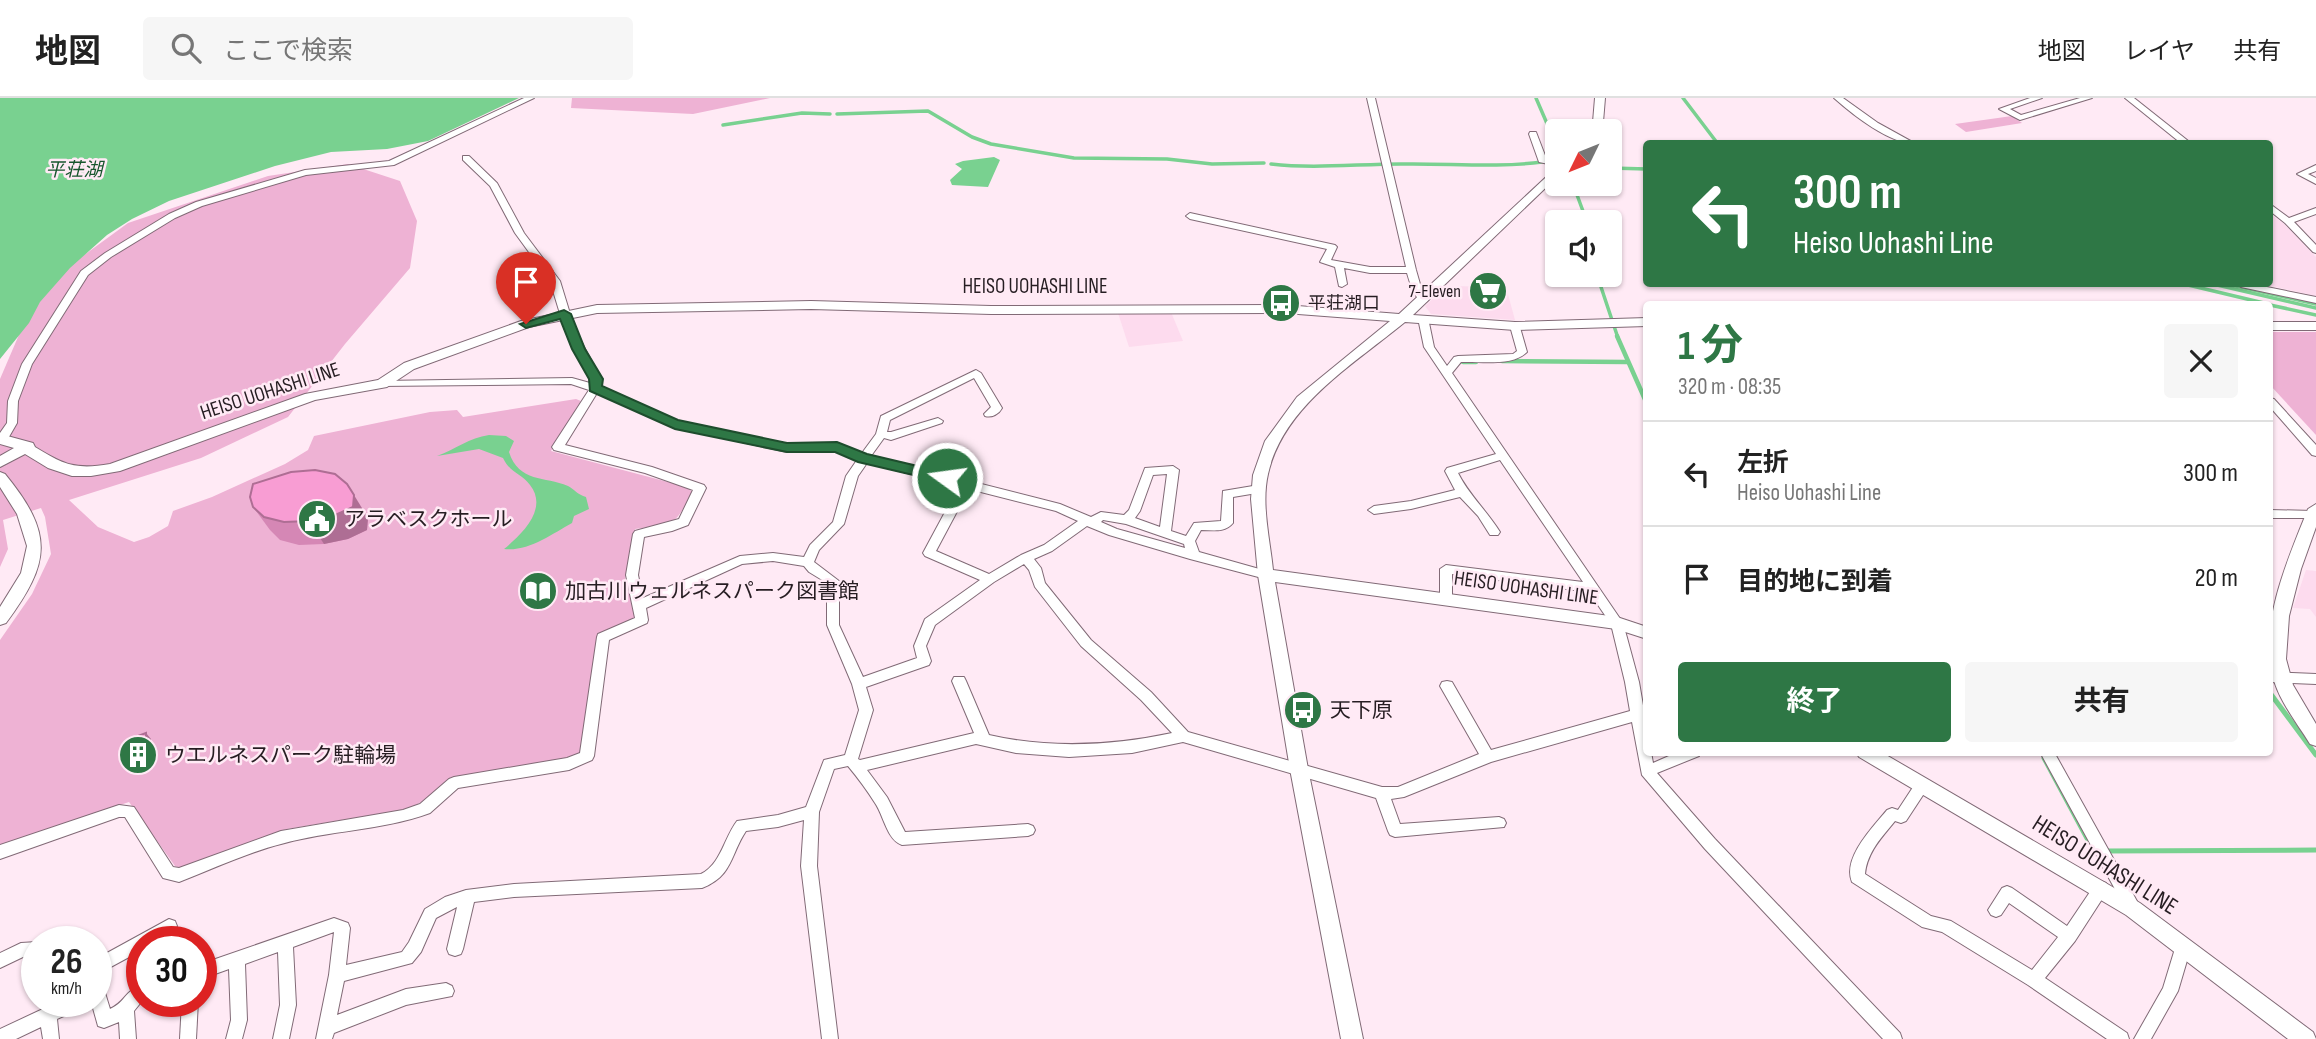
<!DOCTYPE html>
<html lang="ja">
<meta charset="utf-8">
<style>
body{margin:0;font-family:"Sofia Sans Condensed","Noto Sans JP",sans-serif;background:#f6f6f6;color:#222;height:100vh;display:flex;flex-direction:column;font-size:26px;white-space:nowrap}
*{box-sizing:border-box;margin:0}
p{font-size:23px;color:#767676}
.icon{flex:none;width:38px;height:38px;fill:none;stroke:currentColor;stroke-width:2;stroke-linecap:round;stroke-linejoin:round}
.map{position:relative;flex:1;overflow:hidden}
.panel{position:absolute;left:1643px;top:203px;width:630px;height:455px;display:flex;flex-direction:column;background:#fff;border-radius:7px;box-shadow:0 2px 5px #0004}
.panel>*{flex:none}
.guide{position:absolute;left:1643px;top:42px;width:630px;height:147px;border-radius:7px;box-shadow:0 2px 5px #0004;background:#2e7745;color:#fff;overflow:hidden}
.needle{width:46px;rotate:227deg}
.tools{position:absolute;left:1545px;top:21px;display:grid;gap:14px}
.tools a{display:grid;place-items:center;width:77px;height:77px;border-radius:7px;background:#fff;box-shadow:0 2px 5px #0004;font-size:35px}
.speed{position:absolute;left:21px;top:828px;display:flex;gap:14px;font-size:35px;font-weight:700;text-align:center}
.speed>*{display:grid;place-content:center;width:91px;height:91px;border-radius:50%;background:#fff;box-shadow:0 2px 5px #0004;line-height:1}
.speed small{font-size:18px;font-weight:400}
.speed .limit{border:10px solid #d22;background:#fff;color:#111}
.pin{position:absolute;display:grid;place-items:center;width:60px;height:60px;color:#fff;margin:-72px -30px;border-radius:50% 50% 50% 0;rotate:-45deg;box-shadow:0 0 7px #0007}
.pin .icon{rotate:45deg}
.me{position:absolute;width:77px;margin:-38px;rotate:284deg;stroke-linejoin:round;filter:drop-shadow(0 0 5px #0008)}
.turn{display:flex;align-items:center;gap:24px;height:147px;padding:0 35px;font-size:32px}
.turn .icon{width:91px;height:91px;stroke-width:2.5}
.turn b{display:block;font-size:49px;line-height:60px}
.round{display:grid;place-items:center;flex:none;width:74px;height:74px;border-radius:7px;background:#f6f6f6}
.head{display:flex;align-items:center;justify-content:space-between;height:119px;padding:0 35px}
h1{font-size:42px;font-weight:700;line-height:52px;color:#2e7745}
.primary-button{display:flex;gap:14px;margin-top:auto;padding:14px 35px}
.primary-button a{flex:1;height:80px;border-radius:7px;background:#2e7745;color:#fff;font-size:28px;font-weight:700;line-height:80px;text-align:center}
.primary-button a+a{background:#f6f6f6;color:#222}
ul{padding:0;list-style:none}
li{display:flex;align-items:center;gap:21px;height:105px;padding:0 35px;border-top:2px solid #e0e0e0}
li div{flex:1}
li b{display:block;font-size:26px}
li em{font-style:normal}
header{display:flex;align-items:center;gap:42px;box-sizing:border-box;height:98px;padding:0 35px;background:#fff;border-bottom:2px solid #e0e0e0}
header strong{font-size:33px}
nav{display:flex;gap:38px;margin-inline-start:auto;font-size:24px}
.search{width:490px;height:63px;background:#f6f6f6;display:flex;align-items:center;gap:18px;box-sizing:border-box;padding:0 24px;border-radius:7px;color:#767676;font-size:26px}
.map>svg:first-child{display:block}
.built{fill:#fddbee}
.green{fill:#eeb2d4}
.water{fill:#79d190}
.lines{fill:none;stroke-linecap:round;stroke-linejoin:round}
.stream-far2{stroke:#79d190;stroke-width:3.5}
.stream-far1{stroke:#79d190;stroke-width:4.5}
.stream{stroke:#79d190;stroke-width:5}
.street-casing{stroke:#816a76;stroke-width:2}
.secondary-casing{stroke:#816a76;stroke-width:2}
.street{fill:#fff;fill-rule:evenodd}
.secondary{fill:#fff;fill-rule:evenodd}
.wall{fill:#d587b5}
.shaded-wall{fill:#ae6e94}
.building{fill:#f89dd3;stroke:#ae6e94;stroke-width:2}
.route{fill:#2e7745;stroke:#1e4d2d;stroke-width:2}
.labels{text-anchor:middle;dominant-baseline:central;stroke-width:5;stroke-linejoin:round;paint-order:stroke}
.far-poi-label{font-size:18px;fill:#261d22;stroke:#ffeaf5;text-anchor:end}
.far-water-label{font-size:19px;font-style:italic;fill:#17562d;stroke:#ffeaf5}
.street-label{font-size:21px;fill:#261d22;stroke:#ffeaf5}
.poi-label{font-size:21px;fill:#261d22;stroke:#ffeaf5;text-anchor:start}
.near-street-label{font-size:24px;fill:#261d22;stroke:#ffeaf5}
</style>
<header>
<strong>地図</strong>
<div class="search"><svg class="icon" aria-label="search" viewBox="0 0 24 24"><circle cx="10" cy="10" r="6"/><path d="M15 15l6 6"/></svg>ここで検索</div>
<nav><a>地図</a><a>レイヤ</a><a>共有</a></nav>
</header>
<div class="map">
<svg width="2316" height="941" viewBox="0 0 2316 941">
<rect width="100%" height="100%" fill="#ffeaf5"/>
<g class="built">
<polygon points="2270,116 2283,125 2316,159 2316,198 2262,186 2270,186"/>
<polygon points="1447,188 1506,189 1515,222 1431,216 1425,208"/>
<polygon points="1171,214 1183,243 1129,249 1118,215"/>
<polygon points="2306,472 2316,473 2316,519 2310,511 2293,510"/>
</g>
<g class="green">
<polygon points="572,0 770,0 693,16 571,10"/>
<polygon points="2012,18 2022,25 1966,34 1955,26"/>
<path d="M348,66L400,83L417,123L410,170L345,246L288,319L201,360L69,402L98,429L134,444L149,439L168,428L173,413L212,399L285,366L308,352L314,338L430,314L457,312L463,319L576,301L581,303L551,353L687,389L692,394C674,430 674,425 635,431L625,481L637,519L632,526L597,539L582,655L570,661L451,679L423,703L408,711L287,731L182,771L175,768L129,704L0,748V542L32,496L51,456L45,419L41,410L3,422L8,451L0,469V281L39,190L128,125L268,78Z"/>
<polygon points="2270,234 2316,234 2316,337 2270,287"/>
</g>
<g class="water">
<polygon points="0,0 519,0 428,43 387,51 331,54 275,68 169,103 132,121 107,137 70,170 40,204 29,225 0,261"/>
<polygon points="994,59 1000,62 988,89 952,87 950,82 962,71 955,66 963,63"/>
<path d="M489,337L506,338L514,343L509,354C519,385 545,378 568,388C574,391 578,397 586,399L589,411L574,418L572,425C552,436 528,454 504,451C521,437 549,411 530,387C521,375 510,375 503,360L479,351L437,358C456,351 469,340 489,337Z"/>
</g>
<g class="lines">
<g class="stream-far2">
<polyline points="1536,0 1558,51"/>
<polyline points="1683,0 1718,46"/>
<polyline points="837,16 928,13 972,39 991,46 1074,60 1167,61 1212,66 1264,65"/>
<polyline points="723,27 802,15 830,16"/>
<path d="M1271,66C1314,71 1357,66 1401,66C1448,65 1495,70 1542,64"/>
<polyline points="1610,70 1647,71"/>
<polyline points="1573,86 1587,124"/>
<polyline points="1597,177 1618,240"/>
<polyline points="2184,186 2268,206"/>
<polyline points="2213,186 2316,210"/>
<polyline points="2227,186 2316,206"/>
<polyline points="2270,207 2316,217"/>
</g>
<g class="stream-far1">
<polyline points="1617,238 1647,306"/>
<polyline points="1502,263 1627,264"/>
<polyline points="1463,264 1476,264"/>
</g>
<g class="stream">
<polyline points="2270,595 2316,657"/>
<polyline points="2044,660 2088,742"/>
<polyline points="2106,753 2316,752"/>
</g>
<defs>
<g id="street">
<polygon points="524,0 534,0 394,67 306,77 202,108 175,120 111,159 88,177 32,266 18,303 17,325 6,344 0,344 0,335 7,325 8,303 22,266 81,173 105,155 169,116 196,104 305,72 389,63"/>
<path d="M1367,0H1375L1416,172L1422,193L1428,202L1426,204H1420C1413,194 1410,186 1407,175H1370L1344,170L1347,186L1342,189L1339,188L1335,169L1320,164L1327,151L1190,121L1186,118L1190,115L1335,147L1337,149L1331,162L1370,169H1406Z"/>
<path d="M1834,0H1843L1878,25L1916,46C1890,46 1853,17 1834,0Z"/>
<polygon points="2030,0 2042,0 2010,11 2021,17 2080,0 2092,0 2020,22 1999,11"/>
<polygon points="2125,0 2134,0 2192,46 2182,46"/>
<polygon points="1530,34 1536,34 1546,60 1558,63 1558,68 1539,64 1529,36"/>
<path d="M463,58H469L497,85L524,135L560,183L575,232L601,281L600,288L678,323L787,346L837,345L862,355L876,336L881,318L976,272L981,275L1002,310C999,316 992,320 985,318L984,316L991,309L974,280L890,322L887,334H891L938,320L943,323L942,325L891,342L884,340L871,358L1060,406L1091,419L1101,414L1124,417L1129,412L1145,370L1173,368L1179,372L1171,433L1186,438L1194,425L1221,423L1223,393L1259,387L1263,388L1265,391L1263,394L1233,399V425C1225,435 1213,432 1201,432L1195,443L1199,454L1270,474L1272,477L1270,480L1266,481L1190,461L1109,437L1087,428L1052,453L1034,461L1041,470L1045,485L1091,542L1151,594L1188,634L1382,689H1398L1479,656L1440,588L1442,584L1447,583L1452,584L1491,652L1630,613L1625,584L1611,526L1589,494L1452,476V502L1450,505H1442L1440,502V471L1446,467L1583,484L1500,362L1458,375C1469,397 1487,413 1500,434L1498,437H1490L1478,418L1460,399L1411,411L1374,416L1368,412L1374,408L1411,403L1455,392L1445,373L1447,370L1496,356L1424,249L1418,220L1420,218H1426L1428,220L1434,249L1447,268L1454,259L1458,258L1513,256L1517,253L1510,228L1511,226H1519L1527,254C1512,269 1481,263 1461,264L1452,275L1623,525L1639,584L1647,631V654H1651L1653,665L1678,654H1701L1699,658L1657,675L1715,741L1900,935L1902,941H1883L1705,751L1642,677L1632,624L1491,664L1404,699L1391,701L1400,726L1499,719L1504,721L1506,725L1504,729L1395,739L1390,737L1388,733L1376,700L1183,644L1132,655L1069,659L1016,655L976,646L867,672L887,699L905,734L1028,726L1033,728L1035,732L1033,736L1028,738L902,747C887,742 884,718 875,705C867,692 858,680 848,668L834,671L819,714L817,768L838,941H822L801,768L804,722L778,729L746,733C730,757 733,778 702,790L514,799L474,804L463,851L461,856L455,858L449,856L447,851L457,809L455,810L436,820L421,854L412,865L344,883L337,917L406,891L446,885L452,888L454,893L452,898L406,907L334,935L332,941H316L329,877L334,834L293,849L296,907L289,941H273L280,907L278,854L245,866L247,922L242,941H226L231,922L229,871L201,881V866L334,820L348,825L350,830L346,867L402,854L409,844L425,811L445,799L466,792L514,786L701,776C721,766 724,740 737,723L778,717L806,709L824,662L845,657L859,612L852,586L827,527V485L809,474L804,468L773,463L742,466L646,510L648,522L647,525L609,542L594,658L592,662L569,672L458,690L430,715C381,733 330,732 281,746C246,755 213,771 179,784L163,780L125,719H119L0,761V747L119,707L134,709L173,769L179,770L281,733L403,712L420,706L449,681L454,679L567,660L580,655L597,539L598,536L635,520L626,477L633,436L635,433L679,421L693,392L645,375L554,352L552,349L589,292L571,286L378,288L377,286L382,283L572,280L590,285L591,281L565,232L550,183L515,135L490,88L463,62ZM597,295L675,329L787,354L836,353L857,362L846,378L833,424L810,447L804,459L773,455L740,458L643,500L638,477L644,439L672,433L688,427L706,390L704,387L652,369L565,347ZM867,365L959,388L923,455L925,458L980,482L925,521L914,548L917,560L863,579L839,527V483L814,464L819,452L844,426L858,378ZM1167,376L1160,429L1135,420L1140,413L1153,377ZM969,391L1056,413L1078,423L1044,447L1021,457L989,476L936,453ZM1103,422L1126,426L1184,446L1185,450L1117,431L1101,424ZM1024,466L1029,472L1035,489L1081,548L1141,602L1172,635C1111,648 1050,651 989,637L966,583L964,579H954L952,583L974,635L860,662L858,661L873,612L866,589L929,567L931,563L926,548L935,527L994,484Z"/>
<polygon points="2316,67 2316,73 2308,76 2316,80 2316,86 2297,76"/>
<polygon points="2270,106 2289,120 2316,110 2316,116 2294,124 2316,147 2316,155 2313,154 2285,125 2270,113"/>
<polygon points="2236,186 2252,186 2316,199 2316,205 2241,189"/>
<polygon points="2270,300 2274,301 2316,347 2316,358 2312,357 2270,309"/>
<polygon points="2270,412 2313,413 2316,414 2316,420 2270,420"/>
<polygon points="2270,574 2316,576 2316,586 2270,584"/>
<polygon points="2040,654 2054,654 2138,805 2141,810 2138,815 2133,817 2128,815"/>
<path d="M1922,681L1927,683L1929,687L1927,691L1906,723L1901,725L1895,723C1882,739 1867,754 1865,776L1931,818L1951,823L2032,872L2058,839L2009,805L2001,817L1996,819L1991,817L1988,812L2002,790L2007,788L2012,790L2067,828L2096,785L2101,783L2106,785L2109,790L2106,795L2075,843L2045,880L2127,935L2129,941H2107L2028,887L1942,834L1922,829L1852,784C1842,760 1873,729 1887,712L1892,710L1898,712L1917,683Z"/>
<path d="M169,821L175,823L177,828C170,841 155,844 142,844V852L96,877V861Z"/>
<polygon points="2183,842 2189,844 2191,849 2178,893 2151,941 2134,941 2163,890 2177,844"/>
<polygon points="37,844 37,858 23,859 0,870 0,855 21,845"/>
<path d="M96,882L102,885L110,911C127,903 122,895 142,887V903L134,913L136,941H120L119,924L104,930L98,928L91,903H96Z"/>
<polygon points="60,903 86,903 84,909 57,921 59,941 43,941 41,929 16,941 0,941 0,931"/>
<polygon points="182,903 198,903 196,941 180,941"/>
</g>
<g id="secondary">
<polygon points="1595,0 1605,0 1603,24 1597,33 1587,33 1593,24"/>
<path d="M1558,68V78L1413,217L1515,224L1647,220V228L1515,232L1405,224C1354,266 1283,308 1268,376C1261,406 1270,442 1273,472L1617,519L1647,529V541L1616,531L1275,484L1308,671L1363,941H1341L1290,671L1258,477L1251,401L1253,377L1265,343L1297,299L1390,223L1285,215L991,216L811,211L597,215L529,229L414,271L387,289L315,302L120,373L91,378H72L48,370L25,356L0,369V358L14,350L0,346V336L33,345L35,349C64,367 76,372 110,366L305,296L378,282L404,265L521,223L597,207L811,203L991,208L1285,207L1399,216Z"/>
<rect x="2270" y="224" width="46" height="8"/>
<path d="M0,374L5,376C54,436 51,464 6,525L0,527V509L21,475L27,448L17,416L0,389Z"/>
<path d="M2316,406V429L2301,471L2289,518L2286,561L2293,587L2316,626V648L2310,646C2297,625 2279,603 2273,579C2258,528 2289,458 2308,411Z"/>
<polygon points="1856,654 1881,654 2140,805 2313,934 2316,941 2288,941 2126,817 1859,659"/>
</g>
</defs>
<use href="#street" class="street-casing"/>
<use href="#secondary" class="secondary-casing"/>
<use href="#street" class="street"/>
<use href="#secondary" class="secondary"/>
</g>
<polygon class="wall" points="253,409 368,420 367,432 348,441 324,446 299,447 280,442 270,432"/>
<g class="shaded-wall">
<polygon points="354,397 368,420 367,432 348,441 324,446 309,423"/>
<polygon points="146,635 151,641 151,663 135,669 129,664"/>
</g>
<g class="building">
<polygon points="315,372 335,376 347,386 354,397 353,409 333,418 309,423 284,424 264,419 253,409 250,399 253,386 291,374"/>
<polygon points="146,635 146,658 129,664 130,641"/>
</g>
<polygon class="route" points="564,212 571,216 585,251 603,281 602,288 678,322 787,345 837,344 867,356 947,375 954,380 947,385 858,364 835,354 787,354 675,331 590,293 589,281 572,251 560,221 526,230 520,226"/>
<defs>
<symbol id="supermarket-disc" viewBox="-11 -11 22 22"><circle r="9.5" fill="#2e7745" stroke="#ffeaf5"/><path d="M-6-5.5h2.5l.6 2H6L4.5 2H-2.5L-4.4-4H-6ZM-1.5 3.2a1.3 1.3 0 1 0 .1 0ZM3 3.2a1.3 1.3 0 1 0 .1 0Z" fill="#fff"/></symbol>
<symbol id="bus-disc" viewBox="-11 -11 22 22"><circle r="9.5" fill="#2e7745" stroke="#ffeaf5"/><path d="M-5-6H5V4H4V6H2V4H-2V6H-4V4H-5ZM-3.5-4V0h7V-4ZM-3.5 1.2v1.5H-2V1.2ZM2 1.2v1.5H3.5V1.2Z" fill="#fff"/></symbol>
<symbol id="civic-disc" viewBox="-11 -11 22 22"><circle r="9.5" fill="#2e7745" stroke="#ffeaf5"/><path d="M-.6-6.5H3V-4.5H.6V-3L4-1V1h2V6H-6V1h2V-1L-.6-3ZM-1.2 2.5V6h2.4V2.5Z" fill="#fff"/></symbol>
<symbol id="library-disc" viewBox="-11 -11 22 22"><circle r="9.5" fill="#2e7745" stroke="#ffeaf5"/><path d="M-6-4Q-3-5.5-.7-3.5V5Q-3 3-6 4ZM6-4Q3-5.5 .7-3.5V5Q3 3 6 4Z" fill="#fff"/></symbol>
<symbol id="building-disc" viewBox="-11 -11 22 22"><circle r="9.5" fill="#2e7745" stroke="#ffeaf5"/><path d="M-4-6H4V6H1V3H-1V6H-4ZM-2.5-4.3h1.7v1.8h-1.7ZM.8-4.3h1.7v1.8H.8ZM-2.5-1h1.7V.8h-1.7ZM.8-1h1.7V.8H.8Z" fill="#fff"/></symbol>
</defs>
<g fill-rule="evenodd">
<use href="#supermarket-disc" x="1466" y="171" width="44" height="44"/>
<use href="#bus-disc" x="1259" y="183" width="44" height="44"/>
<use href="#civic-disc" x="295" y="399" width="44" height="44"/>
<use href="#library-disc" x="516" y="471" width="44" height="44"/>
<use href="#bus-disc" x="1281" y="590" width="44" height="44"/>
<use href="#building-disc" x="116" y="635" width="44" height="44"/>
</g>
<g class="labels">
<g class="far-poi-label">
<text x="1461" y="193">7-Eleven</text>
<text x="1308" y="205" text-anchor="start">平荘湖口</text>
</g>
<g class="far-water-label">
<text x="74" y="72">平荘湖</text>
</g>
<g class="street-label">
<text x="1035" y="188">HEISO UOHASHI LINE</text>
<text transform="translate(270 293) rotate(-18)">HEISO UOHASHI LINE</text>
<text transform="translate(1526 490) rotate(8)">HEISO UOHASHI LINE</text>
</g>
<g class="poi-label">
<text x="344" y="421">アラベスクホール</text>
<text x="565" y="493">加古川ウェルネスパーク図書館</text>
<text x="1330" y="612">天下原</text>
<text x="165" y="657">ウエルネスパーク駐輪場</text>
</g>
<g class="near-street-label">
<text transform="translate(2105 767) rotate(32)">HEISO UOHASHI LINE</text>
</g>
</g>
</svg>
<div class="tools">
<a><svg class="needle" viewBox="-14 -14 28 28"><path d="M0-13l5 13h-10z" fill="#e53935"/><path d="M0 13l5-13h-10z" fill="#767676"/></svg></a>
<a><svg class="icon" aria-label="sound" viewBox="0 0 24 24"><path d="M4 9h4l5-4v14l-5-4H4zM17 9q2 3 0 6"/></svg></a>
</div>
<div class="speed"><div>26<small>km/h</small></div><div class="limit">30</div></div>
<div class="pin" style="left:526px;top:226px;background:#d93025"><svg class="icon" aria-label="arrive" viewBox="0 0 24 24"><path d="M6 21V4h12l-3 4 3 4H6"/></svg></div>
<svg class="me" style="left:947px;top:380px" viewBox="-20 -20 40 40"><circle r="17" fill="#2e7745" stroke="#fff" stroke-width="3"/><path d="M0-11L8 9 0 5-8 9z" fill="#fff"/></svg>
<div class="guide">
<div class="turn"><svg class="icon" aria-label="left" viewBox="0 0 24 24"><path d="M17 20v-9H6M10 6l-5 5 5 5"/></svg><div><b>300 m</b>Heiso Uohashi Line</div></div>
</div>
<section class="panel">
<div class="head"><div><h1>1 分</h1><p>320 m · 08:35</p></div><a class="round"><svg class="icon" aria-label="close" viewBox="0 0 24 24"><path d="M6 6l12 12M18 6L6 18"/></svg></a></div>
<ul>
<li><svg class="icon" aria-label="left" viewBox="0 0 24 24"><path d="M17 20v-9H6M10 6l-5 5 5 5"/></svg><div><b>左折</b><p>Heiso Uohashi Line</p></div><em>300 m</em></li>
<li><svg class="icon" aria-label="arrive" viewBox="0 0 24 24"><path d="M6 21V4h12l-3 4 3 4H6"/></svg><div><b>目的地に到着</b></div><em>20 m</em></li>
</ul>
<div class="primary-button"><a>終了</a><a>共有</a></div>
</section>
</div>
